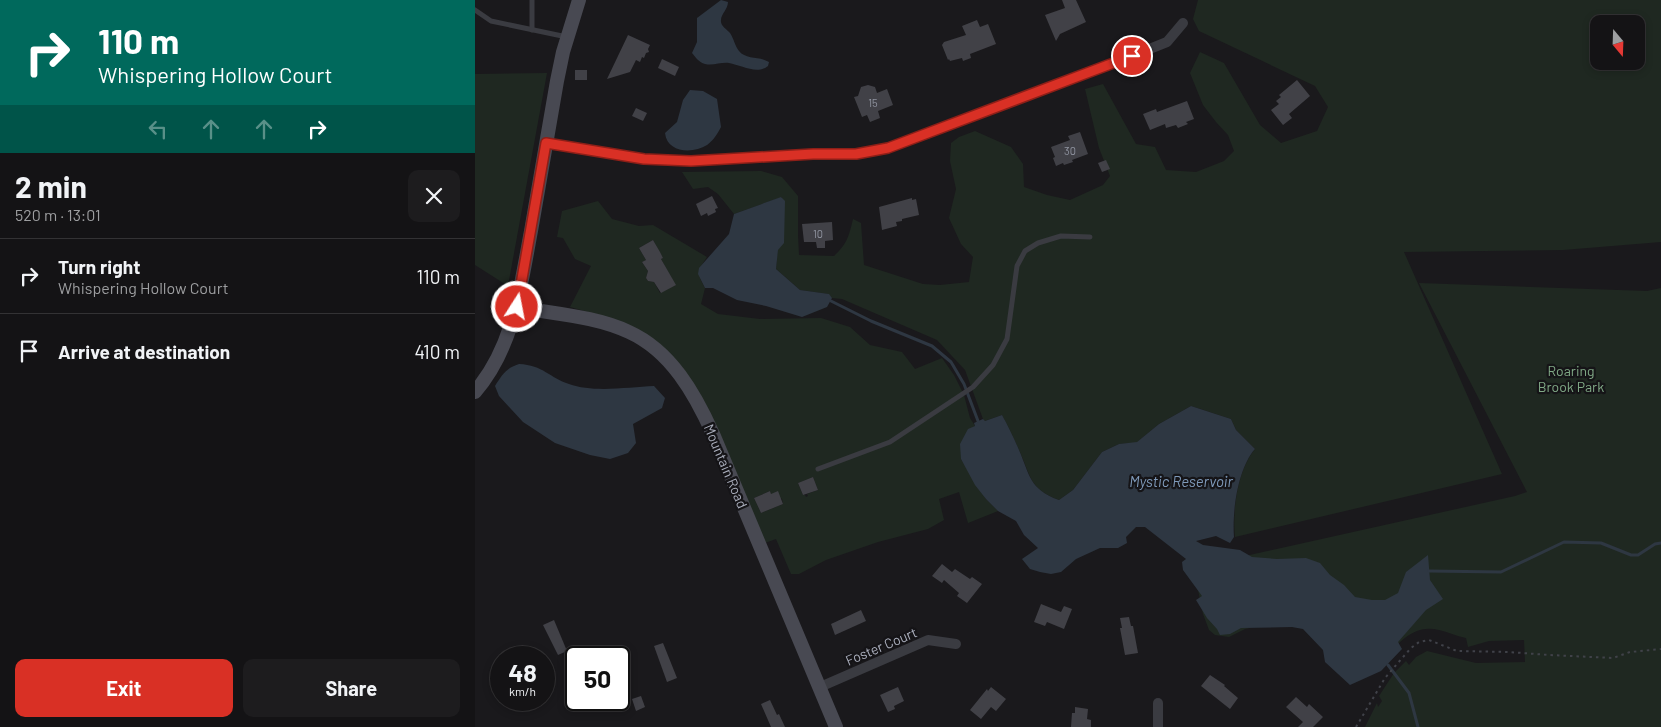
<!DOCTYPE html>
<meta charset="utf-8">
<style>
body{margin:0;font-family:Barlow,sans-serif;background:#1d1c1e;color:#f1f3f6;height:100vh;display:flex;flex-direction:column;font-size:19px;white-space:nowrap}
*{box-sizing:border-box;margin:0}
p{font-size:16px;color:#9d9ea0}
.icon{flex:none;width:28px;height:28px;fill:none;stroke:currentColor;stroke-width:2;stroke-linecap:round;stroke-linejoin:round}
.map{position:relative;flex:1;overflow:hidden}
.sheet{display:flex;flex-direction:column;background:#141315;width:475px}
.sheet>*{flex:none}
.banner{background:#00695c;color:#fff;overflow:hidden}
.needle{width:32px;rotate:161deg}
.fabs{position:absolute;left:1115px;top:15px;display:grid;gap:10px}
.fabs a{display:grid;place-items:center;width:55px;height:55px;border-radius:10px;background:#141315;box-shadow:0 2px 8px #0003,0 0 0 1px #333234;font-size:25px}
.speed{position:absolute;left:15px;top:646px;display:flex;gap:10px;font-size:25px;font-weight:700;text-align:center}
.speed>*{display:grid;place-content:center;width:65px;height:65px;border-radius:50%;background:#141315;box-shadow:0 2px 8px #0003,0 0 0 1px #333234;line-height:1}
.speed small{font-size:12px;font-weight:400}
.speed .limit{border:2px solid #111;border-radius:8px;background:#fff;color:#111}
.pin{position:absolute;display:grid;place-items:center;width:42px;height:42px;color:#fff;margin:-21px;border:2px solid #fff;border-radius:50%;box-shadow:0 1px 5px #0007}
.me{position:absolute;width:55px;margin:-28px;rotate:11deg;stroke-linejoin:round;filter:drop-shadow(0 0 4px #0008)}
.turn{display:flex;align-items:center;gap:18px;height:105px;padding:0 15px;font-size:22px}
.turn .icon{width:65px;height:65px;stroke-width:2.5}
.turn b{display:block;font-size:35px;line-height:42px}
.lanes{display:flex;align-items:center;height:48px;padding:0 15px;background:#0003;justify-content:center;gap:25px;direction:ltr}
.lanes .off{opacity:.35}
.round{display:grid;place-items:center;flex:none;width:52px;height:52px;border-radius:10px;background:#1d1c1e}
.head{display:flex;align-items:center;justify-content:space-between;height:85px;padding:0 15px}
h1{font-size:30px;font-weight:700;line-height:38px}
.primary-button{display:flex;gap:10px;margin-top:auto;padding:10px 15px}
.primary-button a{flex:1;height:58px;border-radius:10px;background:#d93025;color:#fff;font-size:20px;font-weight:700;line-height:58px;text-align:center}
.primary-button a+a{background:#1d1c1e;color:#f1f3f6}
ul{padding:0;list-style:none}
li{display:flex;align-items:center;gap:15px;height:75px;padding:0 15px;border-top:1px solid #333234}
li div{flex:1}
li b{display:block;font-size:19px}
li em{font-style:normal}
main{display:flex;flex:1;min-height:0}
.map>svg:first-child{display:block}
.green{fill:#1f2821;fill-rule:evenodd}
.water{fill:#2e3742}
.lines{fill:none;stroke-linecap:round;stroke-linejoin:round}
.stream{stroke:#2e3742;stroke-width:3}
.building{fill:#414147}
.path{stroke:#404249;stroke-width:2;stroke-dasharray:2.5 4;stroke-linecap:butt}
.service{stroke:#3a3b41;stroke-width:5}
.minor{stroke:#3a3b41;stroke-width:10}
.secondary{stroke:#484952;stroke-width:14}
.route-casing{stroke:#8d1f18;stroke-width:12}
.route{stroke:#d93025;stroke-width:9}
.labels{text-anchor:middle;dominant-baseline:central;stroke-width:4.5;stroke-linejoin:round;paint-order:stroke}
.number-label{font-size:11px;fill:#9094a0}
.park-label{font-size:14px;fill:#80a986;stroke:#151417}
.street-label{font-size:14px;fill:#abafbd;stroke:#151417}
.water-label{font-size:15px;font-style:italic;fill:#7f9aba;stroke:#151417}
</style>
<main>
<section class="sheet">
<div class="banner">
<div class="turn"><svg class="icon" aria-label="right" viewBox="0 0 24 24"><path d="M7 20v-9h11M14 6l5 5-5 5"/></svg><div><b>110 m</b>Whispering Hollow Court</div></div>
<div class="lanes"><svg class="icon off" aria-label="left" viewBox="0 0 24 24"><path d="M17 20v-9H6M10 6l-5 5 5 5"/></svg><svg class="icon off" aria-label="ahead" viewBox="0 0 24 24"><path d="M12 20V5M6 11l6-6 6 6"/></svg><svg class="icon off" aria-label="ahead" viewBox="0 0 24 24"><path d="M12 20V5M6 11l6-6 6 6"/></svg><svg class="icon" aria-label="right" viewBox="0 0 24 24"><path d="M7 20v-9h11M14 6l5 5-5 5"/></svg></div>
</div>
<div class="head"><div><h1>2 min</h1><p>520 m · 13:01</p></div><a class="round"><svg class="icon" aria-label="close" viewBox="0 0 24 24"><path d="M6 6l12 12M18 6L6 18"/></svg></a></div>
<ul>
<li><svg class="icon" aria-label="right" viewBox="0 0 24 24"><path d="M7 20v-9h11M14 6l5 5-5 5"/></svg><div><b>Turn right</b><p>Whispering Hollow Court</p></div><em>110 m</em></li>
<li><svg class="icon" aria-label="arrive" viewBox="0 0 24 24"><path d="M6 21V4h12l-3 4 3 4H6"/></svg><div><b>Arrive at destination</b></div><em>410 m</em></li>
</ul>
<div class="primary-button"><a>Exit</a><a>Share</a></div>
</section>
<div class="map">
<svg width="1186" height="727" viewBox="0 0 1186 727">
<rect width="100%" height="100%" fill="#1a191c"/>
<g class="green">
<path d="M723,0H1186V242L1088,250L929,252L1027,474L760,537C757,511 763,469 780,449L761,430L756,419L716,406L684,424L661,443L644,444L627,452L598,490L584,500C554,489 556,476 544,450C539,438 533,427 527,415L510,421L508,419L490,370L462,340L367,299L357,298L353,294L325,290L301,269L307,197L259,214L243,194L233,187L218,189L207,172L286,171L307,177L323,196V235L324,255L359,256C372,244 374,236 378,219L386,223L389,265L448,284L465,285L494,282L498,257L486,244L474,218L481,189L475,161L476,143L484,137L500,131L536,147L548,164L549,187L572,195L595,200L628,185L635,176L624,148L610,89L628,84L661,144L680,147L691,170L721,172L749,161L759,151L753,135L741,122L728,105L715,73L725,52L749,63L785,125L806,143L842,131L853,107L840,86L724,31L718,19ZM1124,24H1161V61H1124Z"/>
<polygon points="72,73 33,286 0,265 0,74"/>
<path d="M123,201L137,219L164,226L178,225L232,257C222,272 222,273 230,288L226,304L243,314L285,319L346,318L375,327L395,345L427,352L440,369L467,358L479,375L489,395L495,418L500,426L497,428L486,459L511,499L523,511L493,523L484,492L464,499L469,520L453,529L403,542L351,560L324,574H316L301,539L290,543L225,394L131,317L95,307L116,266L100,259L88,238L82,237L87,211ZM178,240L188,258L186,259L200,285L185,293L179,282L173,281L171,278L173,271L167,262L171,260L164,248ZM338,477L343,490L332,494L333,496L331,497L330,495H328L323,483ZM295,491L296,494L307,499L308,504L286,513L279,498Z"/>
<path d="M944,283L1172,291L1186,288V727H890L902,703L903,707L907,701L904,696L919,673L931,661L934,665L941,657L952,651L1001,663L1050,662L1049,640L1014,641L993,647L991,638C981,636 973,632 964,630C941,624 926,640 913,655L832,623H796L770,629L754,637L740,635L734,630L728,614L723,590L716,568L1040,496L1052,492Z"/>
</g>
<g class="water">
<path d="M246,0L253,2C253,9 246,14 246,20C245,26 252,29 255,33C259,39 260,46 264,51C271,60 285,56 294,62L293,66C282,75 266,65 254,63C246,62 238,66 230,64C224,62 221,58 217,53L222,42V18Z"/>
<path d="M215,90L228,91L242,99L246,127C243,133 238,141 232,145C218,154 192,153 190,133L202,122L208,100Z"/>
<polygon points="306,197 310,201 309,243 303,250 301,269 325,290 354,294 357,298 352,307 327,317 291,306 262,300 238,288 230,288 223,274 224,268 254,234 259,214"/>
<path d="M44,364C68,365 75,378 94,384C118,393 154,387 179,386L190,398L187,408L158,424L161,443L153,453L135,459L115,455L80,443L48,422L24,396L20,386C27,375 31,368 44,364Z"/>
<path d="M716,406L756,419L761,430L780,449C763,468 757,511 759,537L755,543L741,536L721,541L728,545L765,550L777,557L802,559L831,558L845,563L855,575L869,585L880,597L897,600H910L923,593L931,572L953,555L955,580L968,599L951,610L923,642L927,649L906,671L875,685L850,662L848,650L828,629L817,627L766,628L755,634L745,635L742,629L732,618L721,600L727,596L708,570L707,562L711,559L670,527H661L651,537L652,543L643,548H625L601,559L586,572L576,574L565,572L555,569L547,559L563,548L549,535L541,521L523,511L511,499L500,485L486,459L485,444L493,429L500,426L499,423L508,419L510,421L527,415C533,426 539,438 544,450C555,475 554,489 584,500L598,490L627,452L644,444L662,442L684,424Z"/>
</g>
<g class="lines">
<g class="stream">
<polyline points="356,301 396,321 457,346 476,362 489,384 503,421"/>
<polyline points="954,571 1026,572 1089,542 1126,543 1156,555 1163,555 1180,544 1186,543"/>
<polyline points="913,665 934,693 943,727"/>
</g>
</g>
<g class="building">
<polygon points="587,0 601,0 611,22 585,34 581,41 570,15 590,8"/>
<polygon points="502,20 505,27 513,24 521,44 495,54 496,58 488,61 487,58 475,61 474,59 473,60 467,45 469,42 491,35 487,26"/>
<polygon points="153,35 175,45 173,49 174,52 171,53 169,58 167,57 165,62 161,60 155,72 132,79"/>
<polygon points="187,59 204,67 200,76 183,68"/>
<rect x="100" y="70" width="12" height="10"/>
<polygon points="822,80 835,96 814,114 817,118 808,125 796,110 804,104 801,101 806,97 804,95"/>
<polygon points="393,85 400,87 402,93 412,89 418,105 403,111 405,118 395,122 392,115 387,117 379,97 383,96 386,87"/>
<polygon points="712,101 719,119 711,122 713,124 703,128 701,125 691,128 690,124 675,130 668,114 681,109 682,112"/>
<polygon points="161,108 172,113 168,121 157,116"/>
<polygon points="605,132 613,154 597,160 598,162 589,165 588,163 581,166 578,158 580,157 576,147 595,140 593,136"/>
<polygon points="631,160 635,169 627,172 623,163"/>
<polygon points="237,196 243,208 240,209 241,212 233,216 232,213 226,216 221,204"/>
<polygon points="437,198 437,200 441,199 444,215 427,219 427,221 421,222 422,226 407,230 404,207"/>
<polygon points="357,222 358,240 350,241 350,248 342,248 341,242 329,242 327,224"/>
<polygon points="178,240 185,252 188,258 186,259 201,285 186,293 179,282 173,281 171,278 173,271 167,262 171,260 164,248"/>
<polygon points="338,477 343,490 328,495 323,483"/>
<polygon points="295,491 296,494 303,491 308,504 286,513 279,498"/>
<polygon points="467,564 477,572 480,569 495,579 497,577 507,584 492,603 482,596 484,593 469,580 467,583 457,576"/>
<polygon points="566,604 586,612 589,606 597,609 589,629 572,622 570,626 559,622"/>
<polygon points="386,610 391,621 360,635 356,624"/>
<polygon points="654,617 656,626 658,626 663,653 650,655 645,628 647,628 645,618"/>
<polygon points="79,620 92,651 83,655 68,625"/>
<polygon points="188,643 202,678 192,682 179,646"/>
<polygon points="735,675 750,685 749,686 763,698 755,709 726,686"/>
<polygon points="423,687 429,701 419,706 420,709 413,712 405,695"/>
<polygon points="516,687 531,699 521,711 516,707 506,719 495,710 512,689 513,691"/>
<polygon points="166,696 170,707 161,711 157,699"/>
<polygon points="821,697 832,707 834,704 848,717 838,727 823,727 828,722 811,707"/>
<polygon points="295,700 302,715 304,714 310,727 296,727 286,704"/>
<polygon points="600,707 613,709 612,719 616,720 616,727 596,727 597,713 600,713"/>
</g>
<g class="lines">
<polyline class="path" points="881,727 910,678 922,664 936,648 944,642 954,640 982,651 1034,652 1074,655 1138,658 1155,652 1186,649"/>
<g class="service">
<polyline points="0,10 16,21 92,37"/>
<polyline points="57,30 57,0"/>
<polyline points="343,469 415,442 498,387 518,365 532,339 542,266 550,251 563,243 586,236 615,237"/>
</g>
<g class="minor">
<polyline points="71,143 169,159 216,161 338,154 381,154 413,148 657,56 692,42 708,23"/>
<polyline points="345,687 453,640 481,644"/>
<polyline points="683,727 683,703"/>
</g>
<g class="secondary">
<path d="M42,307C79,314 120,316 154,332C196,351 220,394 238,434L361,727"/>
<path d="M0,392C39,346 45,289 56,231C65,181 73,131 82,81L88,52L104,0"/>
</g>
</g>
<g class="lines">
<defs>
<polyline id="route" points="42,307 71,143 169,159 216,161 338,154 381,154 413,148 657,56"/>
</defs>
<use href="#route" class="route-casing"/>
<use href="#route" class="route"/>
</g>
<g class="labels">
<g class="number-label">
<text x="398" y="102">15</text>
<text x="595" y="150">30</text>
<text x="343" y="233">10</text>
</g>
<g class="park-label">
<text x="1096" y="370">Roaring<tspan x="1096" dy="16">Brook Park</tspan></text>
</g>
<g class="street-label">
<text transform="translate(251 466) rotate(67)">Mountain Road</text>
<text transform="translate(406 646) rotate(-23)">Foster Court</text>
</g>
<g class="water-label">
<text x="706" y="481">Mystic Reservoir</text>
</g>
</g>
</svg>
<div class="fabs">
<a><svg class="needle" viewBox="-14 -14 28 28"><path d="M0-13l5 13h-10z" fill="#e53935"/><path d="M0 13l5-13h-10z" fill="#9d9ea0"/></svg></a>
</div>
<div class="speed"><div>48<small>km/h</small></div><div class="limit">50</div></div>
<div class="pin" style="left:657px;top:56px;background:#d93025"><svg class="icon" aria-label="arrive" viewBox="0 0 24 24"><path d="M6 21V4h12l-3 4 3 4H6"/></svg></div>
<svg class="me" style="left:42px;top:307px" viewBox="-20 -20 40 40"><circle r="17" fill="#d93025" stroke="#fff" stroke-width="3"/><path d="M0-11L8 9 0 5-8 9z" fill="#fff"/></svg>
</div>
</main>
